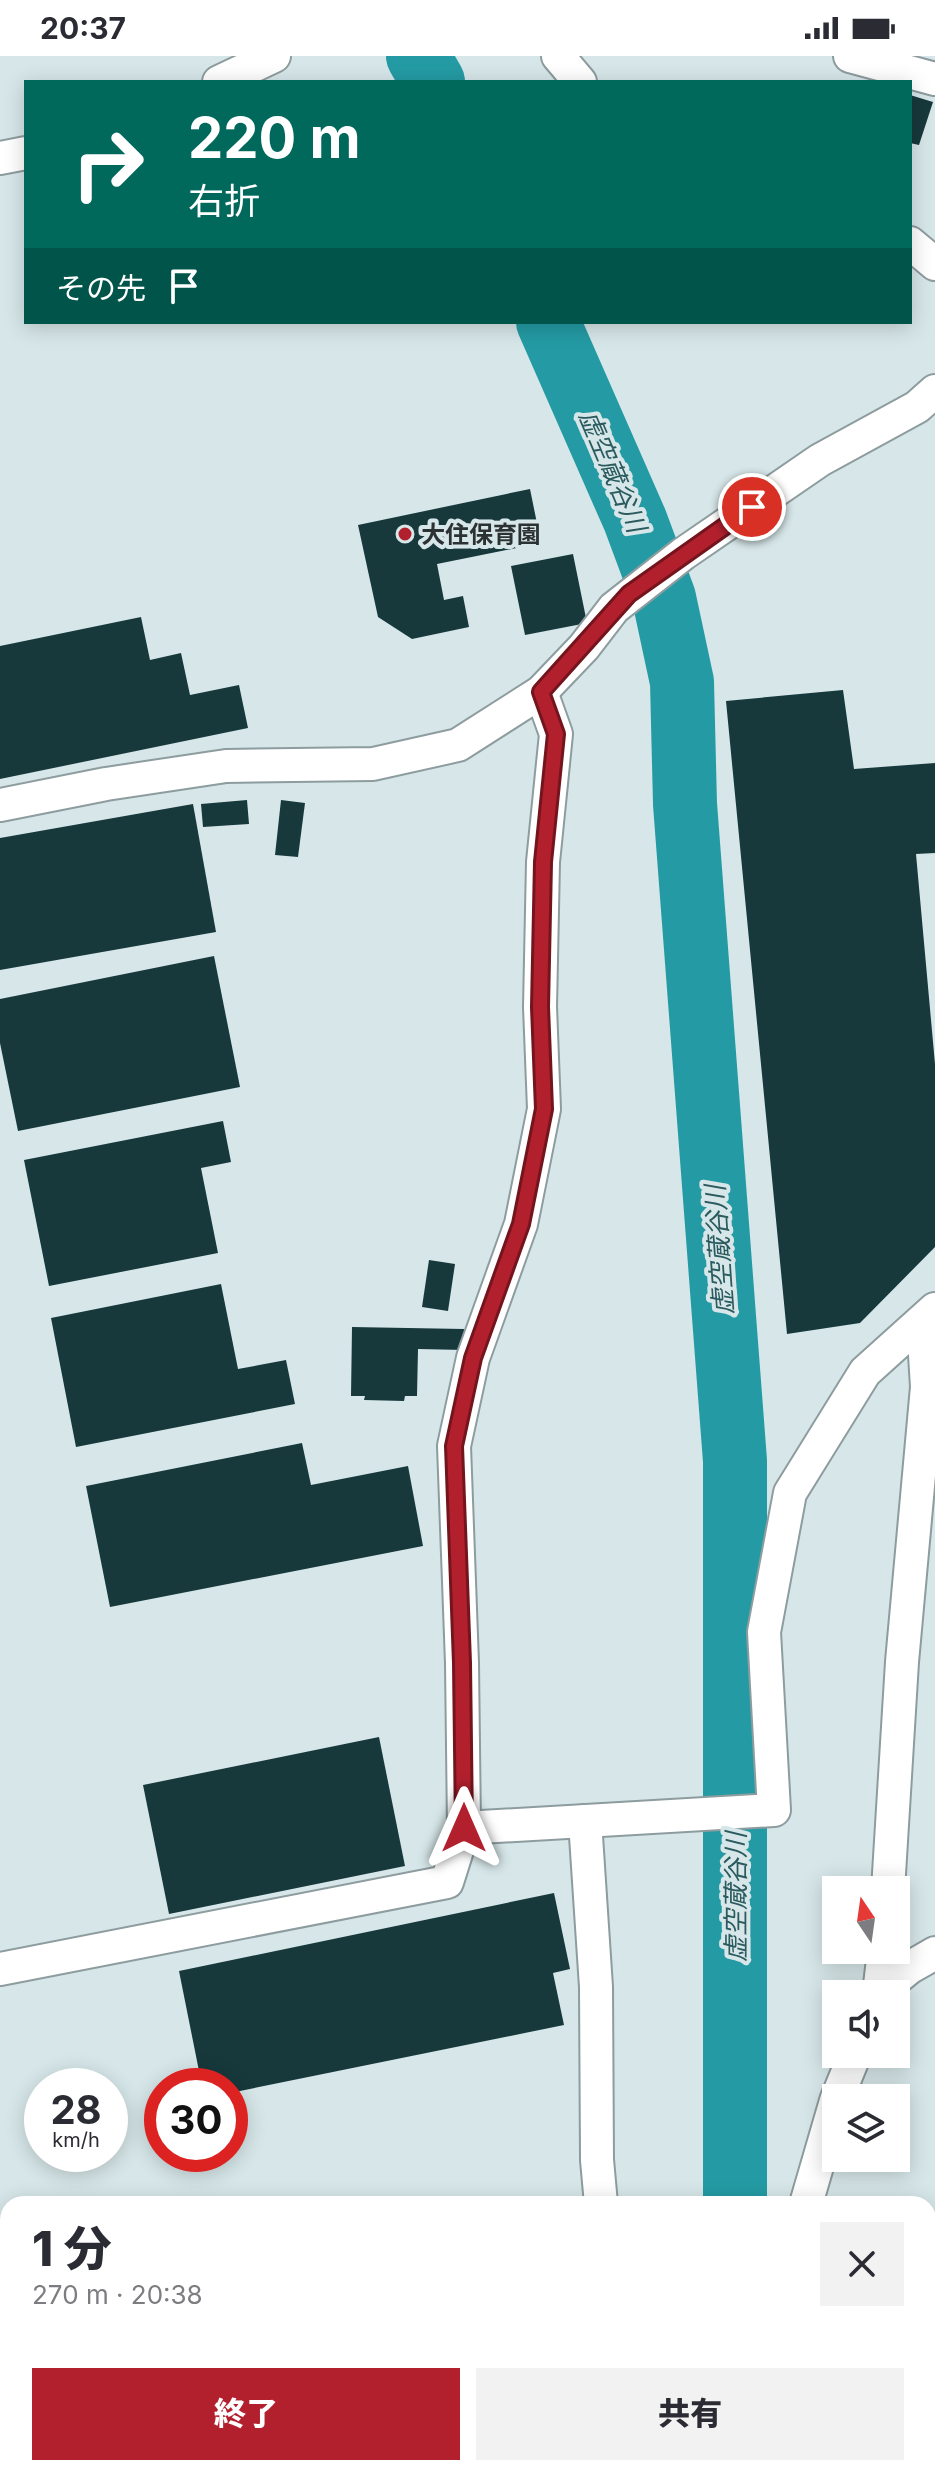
<!DOCTYPE html>
<html lang="ja">
<meta charset="utf-8">
<style>
body{margin:0;font-family:Inter,"Noto Sans JP",sans-serif;background:#f2f2f3;color:#2b2b33;height:100vh;display:flex;flex-direction:column;font-size:30px;white-space:nowrap}
*{box-sizing:border-box;margin:0}
p{font-size:26px;color:#7c7c81}
.icon{flex:none;width:44px;height:44px;fill:none;stroke:currentColor;stroke-width:2;stroke-linecap:round;stroke-linejoin:round}
.map{position:relative;flex:1;overflow:hidden}
.sheet{position:absolute;left:0px;top:2140px;width:936px;height:280px;display:flex;flex-direction:column;background:#fff;border-radius:24px 24px 0 0;box-shadow:0 4px 20px #0003}
.sheet>*{flex:none}
.guide{position:absolute;left:24px;top:24px;width:888px;height:244px;border-radius:0px;box-shadow:0 4px 20px #0003;background:#00695c;color:#fff;overflow:hidden}
.needle{width:52px;rotate:347deg}
.controls{position:absolute;left:822px;top:1820px;display:grid;gap:16px}
.controls a{display:grid;place-items:center;width:88px;height:88px;border-radius:0px;background:#fff;box-shadow:0 4px 20px #0003;font-size:40px}
.speed{position:absolute;left:24px;top:2012px;display:flex;gap:16px;font-size:40px;font-weight:700;text-align:center}
.speed>*{display:grid;place-content:center;width:104px;height:104px;border-radius:50%;background:#fff;box-shadow:0 4px 20px #0003;line-height:1}
.speed small{font-size:20px;font-weight:400}
.speed .limit{border:12px solid #d22;background:#fff;color:#111}
.pin{position:absolute;display:grid;place-items:center;width:68px;height:68px;color:#fff;margin:-34px;border:4px solid #fff;border-radius:50%;box-shadow:0 2px 8px #0007}
.me{position:absolute;width:88px;margin:-44px;rotate:0deg;stroke-linejoin:round;filter:drop-shadow(0 0 6px #0008)}
.turn{display:flex;align-items:center;gap:28px;height:168px;padding:0 32px;font-size:36px}
.turn .icon{width:104px;height:104px;stroke-width:2.5}
.turn b{display:block;font-size:56px;line-height:68px}
.then{display:flex;align-items:center;height:76px;padding:0 32px;background:#0003;gap:16px;font-size:30px}
.round{display:grid;place-items:center;flex:none;width:84px;height:84px;border-radius:0px;background:#f2f2f3}
.overview{display:flex;align-items:center;justify-content:space-between;height:136px;padding:0 32px}
h1{font-size:48px;font-weight:800;line-height:60px}
.button{display:flex;gap:16px;margin-top:auto;padding:16px 32px}
.button a{flex:1;height:92px;border-radius:0px;background:#b2202e;color:#fff;font-size:32px;font-weight:800;line-height:92px;text-align:center}
.button a+a{background:#f2f2f3;color:#2b2b33}
.status{display:flex;justify-content:space-between;align-items:center;height:56px;padding:0 40px;background:#fff;direction:ltr}
.status svg{height:22px;fill:currentColor}
.map>svg:first-child{display:block}
.lines{fill:none;stroke-linecap:round;stroke-linejoin:round}
.river{stroke:#249ba4;stroke-width:64}
.building{fill:#17393c}
.street-casing{stroke:#8d9c9e;stroke-width:36}
.street{stroke:#fff;stroke-width:32}
.route-casing{stroke:#74151e;stroke-width:20}
.route{stroke:#b2202e;stroke-width:14}
.poi-dot{fill:#b2202e;stroke:#d7e7e9;stroke-width:3}
.labels{text-anchor:middle;dominant-baseline:central;stroke-width:8;stroke-linejoin:round;paint-order:stroke}
.poi-label{font-size:24px;font-weight:bold;fill:#2c3233;stroke:#d7e7e9;text-anchor:start}
.water-label{font-size:26px;font-style:italic;fill:#2b5b5f;stroke:#d7e7e9}
</style>
<div class="status"><b>20:37</b><svg viewBox="0 0 49 12"><path d="M0 12V9h3v3zM5 12V6h3v6zM10 12V3h3v9zM15 12V0h3v12zM26 1h20v11H26zM47 4h2v5h-2z"/></svg></div>
<div class="map">
<svg width="935" height="2420" viewBox="0 0 935 2420">
<rect width="100%" height="100%" fill="#d7e7e9"/>
<g class="lines">
<g class="river">
<polyline points="418,0 433,26"/>
<polyline points="548,266 635,464 664,542 682,626 685,748 735,1405 735,2148"/>
<polyline points="741,2412 741,2420"/>
</g>
</g>
<g class="building">
<polygon points="910,39 933,46 919,89 910,87"/>
<polygon points="530,433 541,487 437,508 444,544 463,540 469,571 412,583 378,561 358,469"/>
<polygon points="573,498 587,567 525,579 511,510"/>
<polygon points="141,561 150,604 181,597 190,639 239,629 248,672 0,723 0,590"/>
<polygon points="843,634 854,713 935,707 935,797 916,798 935,1008 935,1191 860,1267 787,1278 726,645"/>
<polygon points="247,744 249,768 203,771 201,748"/>
<polygon points="281,744 305,747 298,801 275,799"/>
<polygon points="193,748 216,876 0,914 0,782"/>
<polygon points="214,900 240,1031 18,1075 0,987 0,943"/>
<polygon points="223,1065 231,1106 201,1112 218,1197 49,1230 24,1104"/>
<polygon points="429,1204 455,1208 448,1255 422,1251"/>
<polygon points="221,1228 238,1313 286,1304 295,1348 76,1391 51,1262"/>
<polygon points="352,1271 464,1273 464,1294 418,1293 417,1340 405,1340 404,1345 364,1344 365,1340 351,1340"/>
<polygon points="302,1387 311,1429 408,1410 423,1490 110,1551 86,1430"/>
<polygon points="379,1681 405,1810 169,1858 143,1729"/>
<polygon points="554,1837 570,1913 553,1917 564,1969 230,2037 230,2030 202,2030 179,1915"/>
</g>
<g class="lines">
<defs>
<g id="street">
<polyline points="558,0 580,26"/>
<polyline points="850,0 935,23"/>
<polyline points="219,26 274,0"/>
<polyline points="0,102 26,97"/>
<polyline points="910,187 935,208"/>
<polyline points="0,749 106,728 226,710 373,708 458,689 541,636 584,591 614,552 683,498 820,404 917,351 935,335"/>
<polyline points="585,1765 596,1931 597,2104 601,2148"/>
<polyline points="464,1772 774,1754 764,1576 790,1437 865,1316 935,1253"/>
<polyline points="888,1834 902,1606 927,1331 923,1266"/>
<polyline points="0,1913 447,1826 464,1772 462,1607 454,1390 473,1302 521,1168 544,1053 540,951 543,806 556,678 541,636"/>
<polyline points="881,1935 909,1912 935,1897"/>
<polyline points="879,1938 884,1894"/>
<polyline points="837,2042 855,1998"/>
<polyline points="806,2148 836,2045"/>
<polyline points="627,2412 628,2420"/>
<polyline points="810,2412 811,2420"/>
</g>
</defs>
<use href="#street" class="street-casing"/>
<use href="#street" class="street"/>
</g>
<g class="lines">
<defs>
<polyline id="route" points="464,1772 462,1607 454,1390 473,1302 521,1168 544,1053 540,951 543,806 556,678 541,636 629,538 752,451"/>
</defs>
<use href="#route" class="route-casing"/>
<use href="#route" class="route"/>
</g>
<circle class="poi-dot" cx="405" cy="478" r="8"/>
<g class="labels">
<g class="poi-label">
<text x="421" y="478">大住保育園</text>
</g>
<g class="water-label">
<text transform="translate(613 415) rotate(67)">虚空蔵谷川</text>
<text transform="translate(719 1194) rotate(-94)">虚空蔵谷川</text>
<text transform="translate(735 1841) rotate(-90)">虚空蔵谷川</text>
</g>
</g>
</svg>
<div class="controls">
<a><svg class="needle" viewBox="-14 -14 28 28"><path d="M0-13l5 13h-10z" fill="#e53935"/><path d="M0 13l5-13h-10z" fill="#7c7c81"/></svg></a>
<a><svg class="icon" aria-label="sound" viewBox="0 0 24 24"><path d="M4 9h4l5-4v14l-5-4H4zM17 9q2 3 0 6"/></svg></a>
<a><svg class="icon" aria-label="layers" viewBox="0 0 24 24"><path d="M12 4l9 5-9 5-9-5zM3 14l9 5 9-5"/></svg></a>
</div>
<div class="speed"><div>28<small>km/h</small></div><div class="limit">30</div></div>
<div class="pin" style="left:752px;top:451px;background:#d93025"><svg class="icon" aria-label="arrive" viewBox="0 0 24 24"><path d="M6 21V4h12l-3 4 3 4H6"/></svg></div>
<svg class="me" style="left:464px;top:1772px" viewBox="-20 -20 40 40"><path d="M0-17L14 15 0 8-14 15z" fill="#b2202e" stroke="#fff" stroke-width="4"/></svg>
<div class="guide">
<div class="turn"><svg class="icon" aria-label="right" viewBox="0 0 24 24"><path d="M7 20v-9h11M14 6l5 5-5 5"/></svg><div><b>220 m</b>右折</div></div>
<div class="then">その先<svg class="icon" aria-label="arrive" viewBox="0 0 24 24"><path d="M6 21V4h12l-3 4 3 4H6"/></svg></div>
</div>
<section class="sheet">
<div class="overview"><div><h1>1 分</h1><p>270 m · 20:38</p></div><a class="round"><svg class="icon" aria-label="close" viewBox="0 0 24 24"><path d="M6 6l12 12M18 6L6 18"/></svg></a></div>
<div class="button"><a>終了</a><a>共有</a></div>
</section>
</div>
